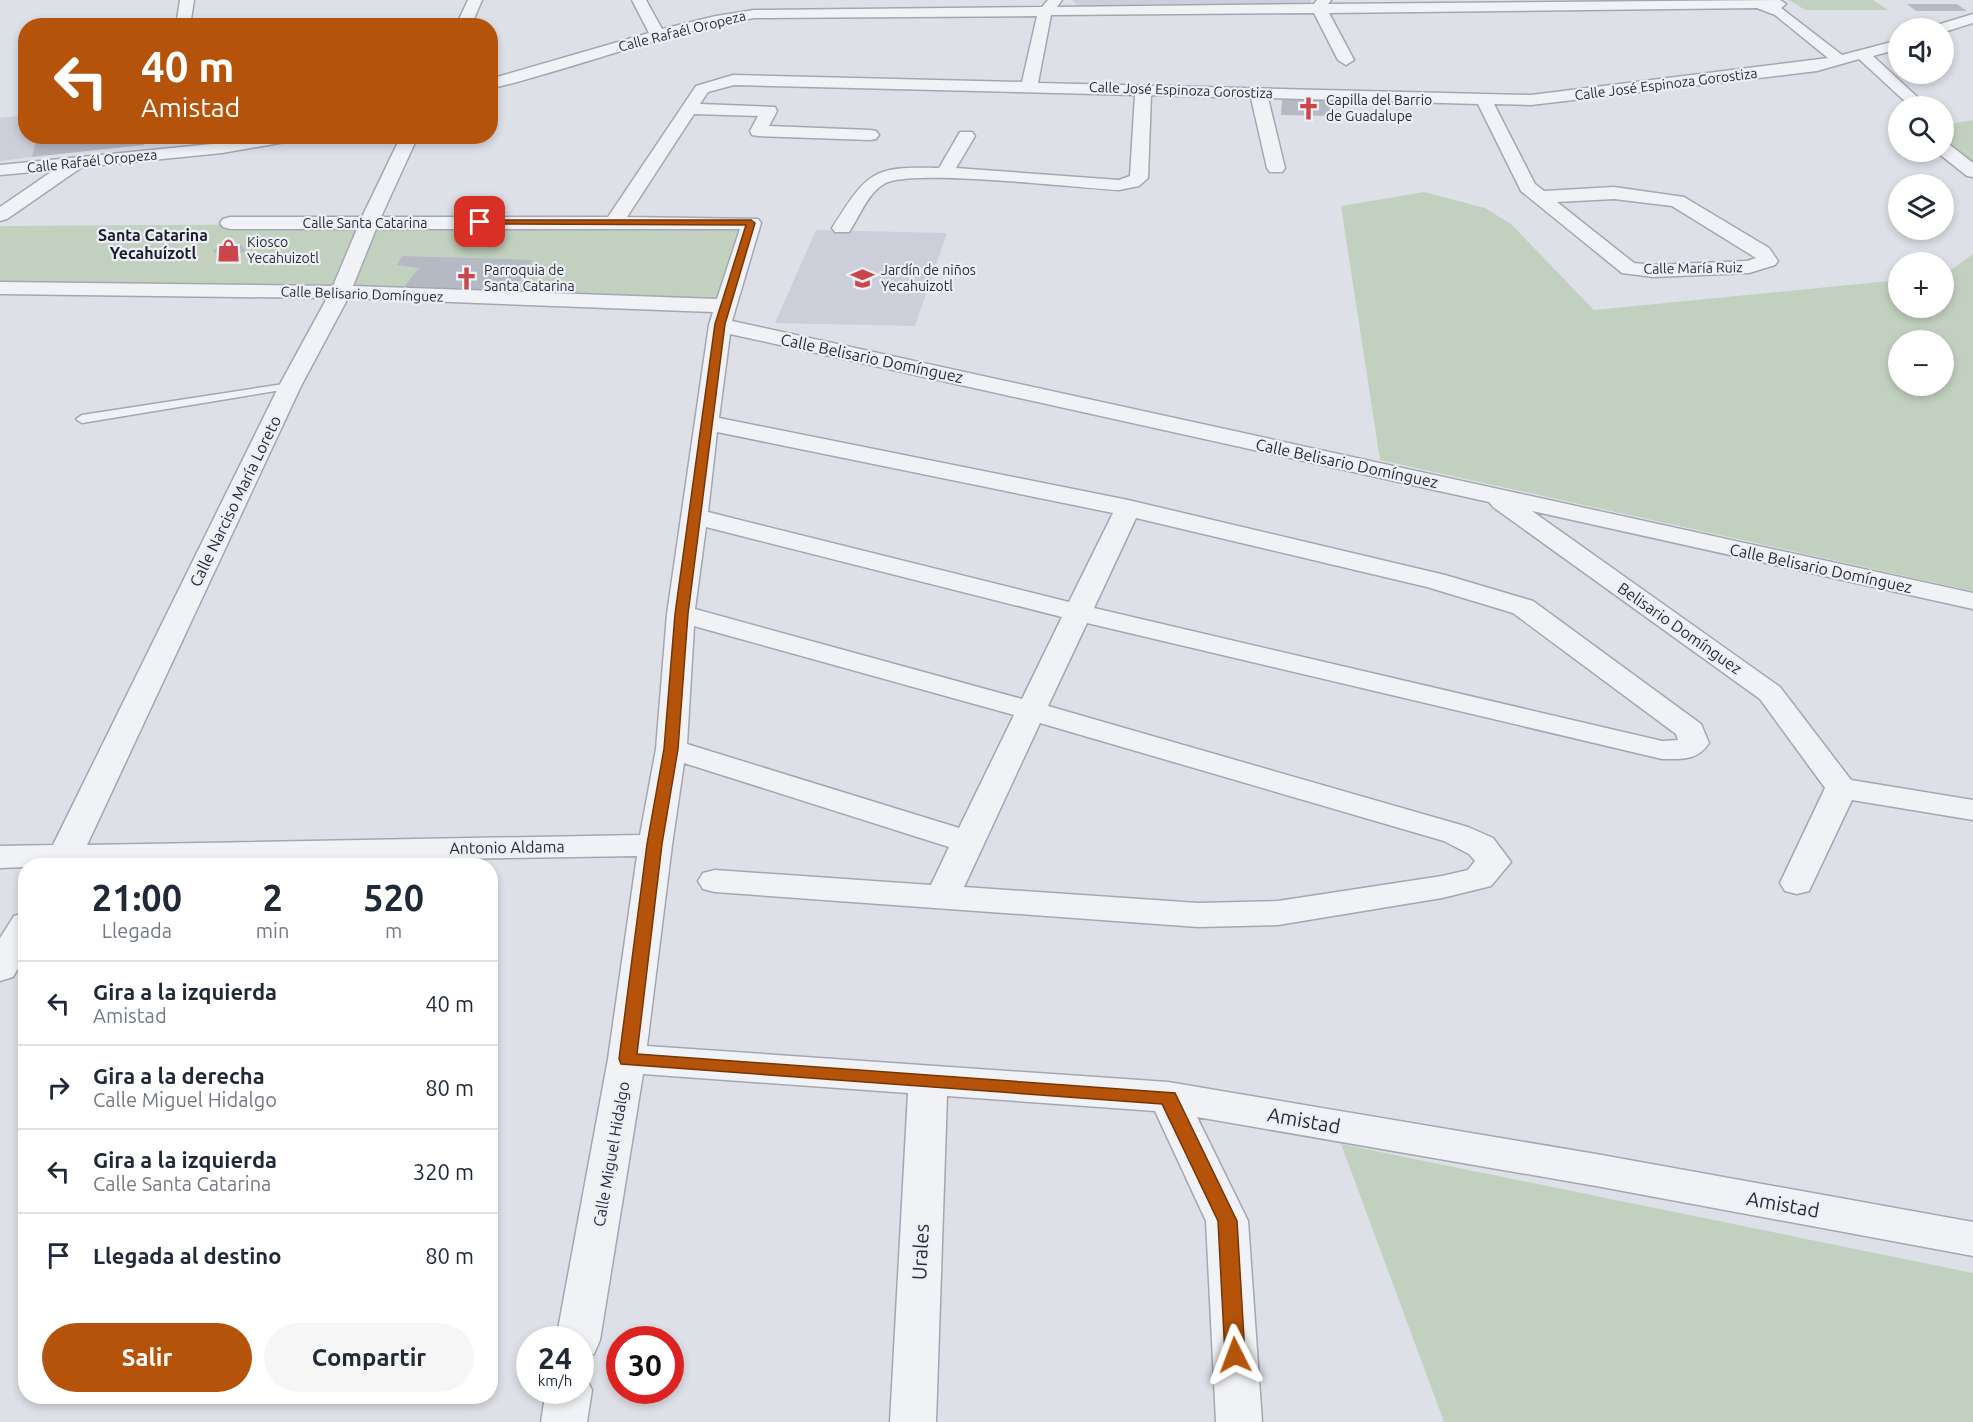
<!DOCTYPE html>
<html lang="es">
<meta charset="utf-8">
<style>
body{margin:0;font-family:Ubuntu,sans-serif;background:#f6f6f7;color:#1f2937;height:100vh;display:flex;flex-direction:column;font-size:22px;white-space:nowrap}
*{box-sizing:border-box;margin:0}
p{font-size:20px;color:#747a83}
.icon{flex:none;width:33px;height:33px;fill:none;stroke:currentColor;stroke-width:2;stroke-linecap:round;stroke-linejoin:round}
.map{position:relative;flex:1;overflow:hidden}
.drawer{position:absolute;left:18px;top:858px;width:480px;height:546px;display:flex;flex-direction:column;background:#fff;border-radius:24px;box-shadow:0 3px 9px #0003}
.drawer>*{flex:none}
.banner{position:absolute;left:18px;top:18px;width:480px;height:126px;border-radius:24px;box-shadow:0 3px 9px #0003;background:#b45309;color:#fff;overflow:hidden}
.controls{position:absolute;left:1888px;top:18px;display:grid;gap:12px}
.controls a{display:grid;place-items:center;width:66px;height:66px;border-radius:50%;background:#fff;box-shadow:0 3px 9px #0003;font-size:30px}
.speed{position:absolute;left:516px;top:1326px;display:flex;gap:12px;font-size:30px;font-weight:700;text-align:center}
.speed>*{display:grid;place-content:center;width:78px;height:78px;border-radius:50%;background:#fff;box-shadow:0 3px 9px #0003;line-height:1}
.speed small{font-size:15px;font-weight:400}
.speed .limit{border:9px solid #d22;background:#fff;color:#111}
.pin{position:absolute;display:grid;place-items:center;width:51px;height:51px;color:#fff;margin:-26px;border-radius:12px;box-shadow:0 3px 9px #0006}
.me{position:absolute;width:66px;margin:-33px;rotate:357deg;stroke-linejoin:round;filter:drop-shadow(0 0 4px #0008)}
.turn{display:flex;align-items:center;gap:21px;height:126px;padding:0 24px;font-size:27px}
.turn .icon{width:78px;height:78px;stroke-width:2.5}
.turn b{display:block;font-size:42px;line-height:51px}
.eta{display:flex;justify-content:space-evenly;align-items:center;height:102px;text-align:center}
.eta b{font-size:36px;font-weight:700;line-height:42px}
.button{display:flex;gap:12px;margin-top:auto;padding:12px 24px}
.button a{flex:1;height:69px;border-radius:36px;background:#b45309;color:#fff;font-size:24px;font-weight:700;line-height:69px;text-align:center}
.button a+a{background:#f6f6f7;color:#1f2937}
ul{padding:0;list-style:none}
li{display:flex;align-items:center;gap:18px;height:84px;padding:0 24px;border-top:2px solid #e0e1e3}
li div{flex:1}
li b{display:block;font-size:22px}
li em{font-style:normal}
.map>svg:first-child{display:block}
.built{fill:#cccfd9}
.green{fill:#c2d1bf;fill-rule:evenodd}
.building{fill:#b5b9c3}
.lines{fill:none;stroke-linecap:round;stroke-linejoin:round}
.service-casing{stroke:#a4a7b1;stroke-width:3}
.minor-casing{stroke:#a4a7b1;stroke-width:3}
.service{fill:#f0f2f5;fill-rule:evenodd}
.minor{fill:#f0f2f5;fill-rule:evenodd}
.route{fill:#b45309;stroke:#753606;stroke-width:1.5}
.labels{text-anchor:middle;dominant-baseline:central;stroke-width:4.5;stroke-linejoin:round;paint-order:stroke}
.far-street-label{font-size:14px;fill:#282d3d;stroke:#edeff5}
.far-poi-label{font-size:14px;fill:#282d3d;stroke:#edeff5;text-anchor:start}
.far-quarter-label{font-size:16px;font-weight:bold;fill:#1a1e2e;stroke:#edeff5}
.street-label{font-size:16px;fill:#282d3d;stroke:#edeff5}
.near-street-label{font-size:20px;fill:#282d3d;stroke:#edeff5}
</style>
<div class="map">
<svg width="1973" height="1422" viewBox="0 0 1973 1422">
<rect width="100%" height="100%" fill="#dee0e7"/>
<g class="built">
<polygon points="1072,0 1311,0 1311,4 1077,5"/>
<polygon points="25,115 26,136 37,137 32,157 0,161 0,118"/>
<polygon points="816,230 947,233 915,326 775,323"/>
</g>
<g class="green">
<polygon points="1789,0 1873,0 1888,10 1805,10"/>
<polygon points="1973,120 1973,164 1944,137 1944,125"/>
<path d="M1424,192L1485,208L1511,224L1594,310L1899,280V308H1944V275L1973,254V591L1380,460L1341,206ZM1944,340V386H1899V340Z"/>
<polygon points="750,223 726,300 336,294 369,226"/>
<polygon points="366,224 333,293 0,285 0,226"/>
<polygon points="1341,1144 1973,1273 1973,1422 1444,1422"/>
</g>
<g class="building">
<polygon points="1907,4 1957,4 1967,11 1916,11"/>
<polygon points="1282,100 1336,100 1333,116 1281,115"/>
<polygon points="37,136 145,136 144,145 32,157"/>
<polygon points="228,245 241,245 246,251 233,256 218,256 212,250"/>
<polygon points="402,256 533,260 513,290 404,287 419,268 397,265"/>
</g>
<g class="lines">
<defs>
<polygon id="service" points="290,383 294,384 294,388 82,423 76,419 82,415"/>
<g id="minor">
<polygon points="180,0 194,0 190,26 176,26"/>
<polygon points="468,0 482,0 471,26 456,26"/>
<path d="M632,0H646L662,29L716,16L754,10L1042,7L1048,0H1062L1057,7L1314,4L1317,0H1331L1328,4L1780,0L1786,4L1781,8L1842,55L1899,40V49L1873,56L1927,106H1910L1859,59L1817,71L1531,105L1494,104L1535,184L1544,191L1614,187L1684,197L1769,248L1778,261L1775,265L1749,273L1653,277L1622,273L1521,191L1478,104L1268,98L1285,168L1282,172H1270L1267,168L1251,98L1151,95L1148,178L1139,186L1119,190C1079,188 909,168 884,184C867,194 860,216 849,232H835L832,228C868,172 871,166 939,168L960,132H972L975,136L956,168L1119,180L1130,176L1135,95L734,85L708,92L700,104L775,107L777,111L769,126L870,130L876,131L879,135L876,139L870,140L758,136L752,135L750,131L758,116L694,114L627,217L758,219L761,223L732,321L1973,593V609L1532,511L1780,687L1851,780L1973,800V820L1852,800L1809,891L1797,894L1785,891L1780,883L1825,788L1760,699L1493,507L1489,502L730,334L719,418L1128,500L1445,575L1533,601L1701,724L1709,743C1697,761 1682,759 1662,759L1087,623L1048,706L1468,827L1493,838L1511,862L1491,886L1442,898L1278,925L1198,927L715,892L703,889L698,881L703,873L715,870L931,885L949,847L684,763L672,845L647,1046L1168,1082L1596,1154L1973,1222V1256L1596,1186L1197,1117L1248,1221L1262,1422H1216L1206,1221L1155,1111L947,1096L936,1422H890L908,1093L643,1074L600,1340L594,1354L580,1358V1340H556L608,1059L637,856L26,866V867L0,868V846L53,845L279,386L327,298L0,294V282L333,286L357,229H230L223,227L220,223L223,219L230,217H362L401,136H418L381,217H608L696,86L733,75L1022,82L1037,16L754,18C664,33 579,67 490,89V79L649,33ZM1757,8L1775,15L1828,58L1531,95L1038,83L1051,15L1314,13L1338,60L1346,65L1354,60L1329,13ZM1614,199L1672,206L1756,258L1747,261L1653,265L1634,263L1557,202ZM376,229H740L717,299L353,286ZM348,298L713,312L709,325L667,614L656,749L640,835L87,845L301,386ZM717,432L1113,513L1069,602L708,512ZM1136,518L1427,587L1513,613L1676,734L1678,740L1662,741L1094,608ZM706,527L1062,617L1022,699L695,609ZM694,626L1014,715L959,828L687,744ZM1040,723L1444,841L1469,854L1475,861L1468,870L1442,876L1278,901L1198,903L964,887Z"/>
<polygon points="1973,14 1973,23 1944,32 1944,28 1935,28 1937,25"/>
<polygon points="258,136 299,136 291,141 222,153 82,167 7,219 0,221 0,207 54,170 0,175 0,165 222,143"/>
<polygon points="1944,144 1950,145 1973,163 1973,177 1967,176 1938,153 1944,152"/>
<polygon points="26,912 26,955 13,977 0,981 0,938 14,916"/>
<polygon points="580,1374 585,1376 592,1390 587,1422 541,1422 546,1390 580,1390"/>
</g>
</defs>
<use href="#service" class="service-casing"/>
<use href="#minor" class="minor-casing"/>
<use href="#service" class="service"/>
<use href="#minor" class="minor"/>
</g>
<polygon class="route" points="480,220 751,220 755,223 725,324 688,614 678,749 662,844 637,1054 1175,1093 1237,1221 1245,1355 1242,1361 1235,1364 1228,1361 1225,1355 1218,1221 1162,1104 621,1064 619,1059 647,844 664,749 675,614 715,324 746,225 477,224 477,221"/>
<defs>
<symbol id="church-bare" viewBox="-9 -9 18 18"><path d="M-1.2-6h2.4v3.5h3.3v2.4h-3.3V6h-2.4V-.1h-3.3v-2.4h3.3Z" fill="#c9464b" stroke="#edeff5" stroke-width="2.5" paint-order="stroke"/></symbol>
<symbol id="shop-bare" viewBox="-9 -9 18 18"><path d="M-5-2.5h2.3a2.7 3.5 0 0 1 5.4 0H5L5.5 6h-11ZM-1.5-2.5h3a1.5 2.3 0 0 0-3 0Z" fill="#c9464b" stroke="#edeff5" stroke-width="2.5" paint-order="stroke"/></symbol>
<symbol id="school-bare" viewBox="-9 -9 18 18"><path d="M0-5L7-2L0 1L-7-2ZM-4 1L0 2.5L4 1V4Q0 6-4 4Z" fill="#c9464b" stroke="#edeff5" stroke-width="2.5" paint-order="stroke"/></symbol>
</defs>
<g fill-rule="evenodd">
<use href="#church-bare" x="1292" y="92" width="33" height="33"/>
<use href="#shop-bare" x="212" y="234" width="33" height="33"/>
<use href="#church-bare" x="450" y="262" width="33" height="33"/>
<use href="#school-bare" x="846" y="262" width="33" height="33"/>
</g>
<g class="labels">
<g class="far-street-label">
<text transform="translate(682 31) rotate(-14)">Calle Rafaél Oropeza</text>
<text transform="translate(1666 84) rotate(-7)">Calle José Espinoza Gorostiza</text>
<text transform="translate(1181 90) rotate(2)">Calle José Espinoza Gorostiza</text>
<text transform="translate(92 161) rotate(-6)">Calle Rafaél Oropeza</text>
<text x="365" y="223">Calle Santa Catarina</text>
<text transform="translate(1693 268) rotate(-1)">Calle María Ruiz</text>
<text transform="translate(362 294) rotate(2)">Calle Belisario Domínguez</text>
</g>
<g class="far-poi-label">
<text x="1326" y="100">Capilla del Barrio<tspan x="1326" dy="16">de Guadalupe</tspan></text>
<text x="247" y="242">Kiosco<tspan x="247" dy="16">Yecahuizotl</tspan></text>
<text x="484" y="270">Parroquia de<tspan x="484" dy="16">Santa Catarina</tspan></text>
<text x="881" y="270">Jardín de niños<tspan x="881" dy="16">Yecahuizotl</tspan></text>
</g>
<g class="far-quarter-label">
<text x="153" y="235">Santa Catarina<tspan x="153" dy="18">Yecahuízotl</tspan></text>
</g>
<g class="street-label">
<text transform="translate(872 358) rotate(12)">Calle Belisario Domínguez</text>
<text transform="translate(1347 463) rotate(12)">Calle Belisario Domínguez</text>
<text transform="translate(235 501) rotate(-64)">Calle Narciso María Loreto</text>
<text transform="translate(1821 568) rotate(12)">Calle Belisario Domínguez</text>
<text transform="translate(1680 628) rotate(35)">Belisario Domínguez</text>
<text transform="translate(507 847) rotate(-1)">Antonio Aldama</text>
<text transform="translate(611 1154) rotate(-80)">Calle Miguel Hidalgo</text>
</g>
<g class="near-street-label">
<text transform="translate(1304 1120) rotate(10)">Amistad</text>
<text transform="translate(1783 1204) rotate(10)">Amistad</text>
<text transform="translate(920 1252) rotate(-87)">Urales</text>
</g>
</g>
</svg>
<div class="controls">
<a><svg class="icon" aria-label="sound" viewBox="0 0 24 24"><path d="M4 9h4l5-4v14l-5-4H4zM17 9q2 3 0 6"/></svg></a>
<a><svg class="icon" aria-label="search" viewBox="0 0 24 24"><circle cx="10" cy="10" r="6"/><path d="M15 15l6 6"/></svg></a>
<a><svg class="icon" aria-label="layers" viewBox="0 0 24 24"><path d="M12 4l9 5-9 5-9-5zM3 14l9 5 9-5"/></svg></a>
<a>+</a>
<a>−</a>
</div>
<div class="speed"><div>24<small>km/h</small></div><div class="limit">30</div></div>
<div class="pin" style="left:480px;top:222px;background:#d93025"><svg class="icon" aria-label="arrive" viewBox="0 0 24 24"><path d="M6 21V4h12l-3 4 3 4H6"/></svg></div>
<svg class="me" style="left:1235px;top:1355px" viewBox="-20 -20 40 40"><path d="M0-17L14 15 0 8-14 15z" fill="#b45309" stroke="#fff" stroke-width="4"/></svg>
<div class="banner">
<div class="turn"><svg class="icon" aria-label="left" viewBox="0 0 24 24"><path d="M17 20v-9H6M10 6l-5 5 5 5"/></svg><div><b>40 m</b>Amistad</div></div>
</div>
<section class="drawer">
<div class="eta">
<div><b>21:00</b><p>Llegada</p></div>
<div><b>2</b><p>min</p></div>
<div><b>520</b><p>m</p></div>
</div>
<ul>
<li><svg class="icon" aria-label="left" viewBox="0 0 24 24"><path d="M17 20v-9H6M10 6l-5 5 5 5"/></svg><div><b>Gira a la izquierda</b><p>Amistad</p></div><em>40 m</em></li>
<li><svg class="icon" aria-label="right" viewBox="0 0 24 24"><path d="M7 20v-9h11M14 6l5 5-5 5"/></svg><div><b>Gira a la derecha</b><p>Calle Miguel Hidalgo</p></div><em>80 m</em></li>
<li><svg class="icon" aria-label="left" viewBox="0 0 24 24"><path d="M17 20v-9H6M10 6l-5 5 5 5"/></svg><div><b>Gira a la izquierda</b><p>Calle Santa Catarina</p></div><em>320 m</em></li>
<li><svg class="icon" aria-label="arrive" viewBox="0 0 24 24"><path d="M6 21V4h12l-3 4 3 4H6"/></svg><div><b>Llegada al destino</b></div><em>80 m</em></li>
</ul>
<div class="button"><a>Salir</a><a>Compartir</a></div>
</section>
</div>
